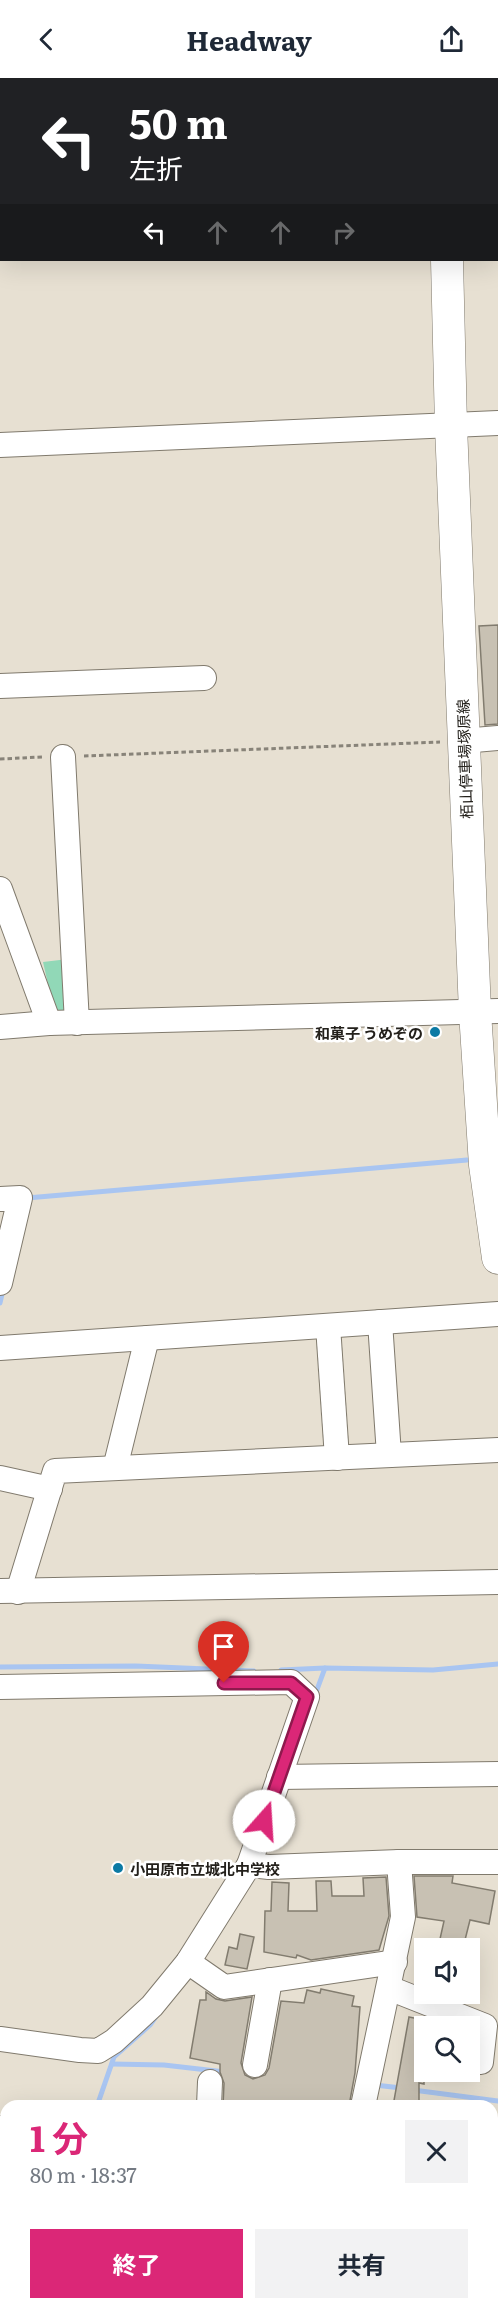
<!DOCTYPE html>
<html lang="ja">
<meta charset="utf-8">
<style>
body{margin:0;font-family:Literata,"Noto Sans JP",serif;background:#f2f2f3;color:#1f2937;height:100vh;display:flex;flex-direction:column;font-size:22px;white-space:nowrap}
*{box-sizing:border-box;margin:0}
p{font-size:20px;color:#747a83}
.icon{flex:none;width:33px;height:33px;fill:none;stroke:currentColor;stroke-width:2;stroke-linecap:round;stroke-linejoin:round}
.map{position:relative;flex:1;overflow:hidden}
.sheet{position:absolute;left:0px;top:2022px;width:498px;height:210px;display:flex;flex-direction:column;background:#fff;border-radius:18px 18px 0 0;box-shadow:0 6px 24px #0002}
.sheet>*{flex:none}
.top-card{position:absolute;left:0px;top:0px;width:498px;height:183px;box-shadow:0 6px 24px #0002;background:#202124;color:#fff;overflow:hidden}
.controls{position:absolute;left:414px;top:1860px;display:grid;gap:12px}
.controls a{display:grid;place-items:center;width:66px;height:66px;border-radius:0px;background:#fff;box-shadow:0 6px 24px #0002;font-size:30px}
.pin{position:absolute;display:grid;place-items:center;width:51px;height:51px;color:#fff;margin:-62px -26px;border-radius:50% 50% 50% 0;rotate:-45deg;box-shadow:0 0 6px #0007}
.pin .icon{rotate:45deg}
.me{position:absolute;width:66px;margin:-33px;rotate:19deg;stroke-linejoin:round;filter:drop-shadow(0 0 4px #0008)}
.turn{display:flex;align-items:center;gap:21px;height:126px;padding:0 30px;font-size:27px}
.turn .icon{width:78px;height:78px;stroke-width:2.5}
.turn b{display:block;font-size:42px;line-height:51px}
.lanes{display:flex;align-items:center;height:57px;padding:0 30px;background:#0003;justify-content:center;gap:30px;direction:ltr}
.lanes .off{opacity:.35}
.round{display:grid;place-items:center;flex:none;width:63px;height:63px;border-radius:0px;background:#f2f2f3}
.summary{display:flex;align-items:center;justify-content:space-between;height:102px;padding:0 30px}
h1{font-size:36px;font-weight:700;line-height:45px;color:#db2777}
.button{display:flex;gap:12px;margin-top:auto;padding:12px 30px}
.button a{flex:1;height:69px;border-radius:0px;background:#db2777;color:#fff;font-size:24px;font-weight:700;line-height:69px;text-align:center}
.button a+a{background:#f2f2f3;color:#1f2937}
header{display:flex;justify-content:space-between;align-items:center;height:78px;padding:0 30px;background:#fff;font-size:27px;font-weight:700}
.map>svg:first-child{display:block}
.green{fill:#91d8b7}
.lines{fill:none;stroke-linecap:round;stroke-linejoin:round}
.stream{stroke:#a9c5f1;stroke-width:5}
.building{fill:#c8c1b3;stroke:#827c6f;stroke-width:1.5}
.minor-casing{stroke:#807a6d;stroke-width:26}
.major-casing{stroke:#807a6d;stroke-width:33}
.path{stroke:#888379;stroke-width:3;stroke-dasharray:4.5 3;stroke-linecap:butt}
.minor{stroke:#fff;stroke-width:24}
.major{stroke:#fff;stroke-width:32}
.route-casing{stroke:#8e194d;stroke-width:15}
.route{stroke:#db2777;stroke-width:10}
.poi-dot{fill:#0c7aa4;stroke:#fff;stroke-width:2}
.labels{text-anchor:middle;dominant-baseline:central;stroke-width:5;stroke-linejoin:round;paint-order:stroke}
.street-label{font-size:15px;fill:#23201b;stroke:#fff}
.poi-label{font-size:15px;font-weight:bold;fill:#23201b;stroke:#fff;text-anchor:end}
</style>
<header><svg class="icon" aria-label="back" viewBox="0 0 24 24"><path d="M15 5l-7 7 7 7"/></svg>Headway<svg class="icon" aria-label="share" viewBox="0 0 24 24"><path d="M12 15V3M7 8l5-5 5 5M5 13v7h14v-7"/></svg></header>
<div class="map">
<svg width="498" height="2232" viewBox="0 0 498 2232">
<rect width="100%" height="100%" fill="#e7e0d2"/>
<polygon class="green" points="68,881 71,936 55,937 43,884"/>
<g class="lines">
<g class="stream">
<polyline points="27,1120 467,1082"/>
<polyline points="0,1225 3,1212"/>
<polyline points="0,1589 136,1588 254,1593"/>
<polyline points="281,1592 325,1590 433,1592 498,1586"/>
<polyline points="315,1617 325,1590"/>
<polyline points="112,1986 164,1987 225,1994"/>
<polyline points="375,2007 401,2010"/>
<polyline points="413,2012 498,2023"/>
<polyline points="97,2028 114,1979 150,1947 155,1940"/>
</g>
</g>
<g class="building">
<polygon points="498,547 498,646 485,647 479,548"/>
<polygon points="414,1798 453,1798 452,1805 495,1813 489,1846 470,1842 463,1870 438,1870 444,1843 417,1839"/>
<polygon points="386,1799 389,1838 379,1872 311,1882 297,1877 296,1880 264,1874 265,1833 271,1833 272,1804 289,1805 288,1833 317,1833 316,1803 331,1803 332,1818 364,1818 363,1800"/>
<polygon points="240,1856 254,1859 247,1891 225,1887 229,1869 237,1871"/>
<polygon points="321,1911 354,1918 352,1928 360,1929 355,1995 349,2028 223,2028 224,2005 220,1994 220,1986 190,1980 200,1922 206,1922 206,1914 216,1921 225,1923 252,1919 241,1985 245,1997 253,2001 265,1997 269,1990 281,1923 304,1925 307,1912 320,1915"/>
<polygon points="409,1939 424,1942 424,2006 419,2005 419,2028 393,2028"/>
</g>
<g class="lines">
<defs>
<g id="minor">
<polyline points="496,99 498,98"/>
<polyline points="0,367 498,345"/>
<polyline points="0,608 204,600"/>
<polyline points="463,663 498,660"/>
<polyline points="63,679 77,945"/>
<polyline points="0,811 49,945"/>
<polyline points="0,949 49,945 498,933"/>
<polyline points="0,1121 20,1120 0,1205"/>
<polyline points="380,1244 389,1377"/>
<polyline points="328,1248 337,1380"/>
<polyline points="0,1270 498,1236"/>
<polyline points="115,1390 147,1260"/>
<polyline points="0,1400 50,1411"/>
<polyline points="0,1513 498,1504"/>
<polyline points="18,1514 55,1393 498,1372"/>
<polyline points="0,1609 291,1604 307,1619 249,1787 188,1884 152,1928 114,1963 98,1973 80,1972 0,1961"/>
<polyline points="279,1699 498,1696"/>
<polyline points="249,1787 269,1789 399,1784 498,1784"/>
<polyline points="188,1884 224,1909 395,1884"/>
<polyline points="389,1910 485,1948 481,1984"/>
<polyline points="255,1987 270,1902"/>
<polyline points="209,2028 210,2004"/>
<polyline points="363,2028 403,1839 399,1784"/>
<polyline points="0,2050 6,2051"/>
<polyline points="492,2080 498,2080"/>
<polyline points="0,2155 6,2154"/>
<polyline points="492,2205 498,2204"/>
<polyline points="116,2232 201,2226"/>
</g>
<g id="major">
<polyline points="440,0 440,2"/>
<polyline points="447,182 451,348 475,934 485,1087 498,1180"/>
</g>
</defs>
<use href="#minor" class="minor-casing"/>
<use href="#major" class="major-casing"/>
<g class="path">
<polyline points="84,678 440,664"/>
<polyline points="0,681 42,679"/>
</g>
<use href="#minor" class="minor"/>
<use href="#major" class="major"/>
</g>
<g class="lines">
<defs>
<polyline id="route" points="224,1605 291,1605 307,1619 264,1743"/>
</defs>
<use href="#route" class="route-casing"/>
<use href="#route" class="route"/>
</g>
<g class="poi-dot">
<circle cx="435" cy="954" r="6"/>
<circle cx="118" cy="1790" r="6"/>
</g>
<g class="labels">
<g class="street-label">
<text transform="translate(464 681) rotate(-92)">栢山停車場塚原線</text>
</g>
<g class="poi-label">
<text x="423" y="954">和菓子 うめぞの</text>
<text x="130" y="1790" text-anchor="start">小田原市立城北中学校</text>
</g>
</g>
</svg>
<div class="controls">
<a><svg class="icon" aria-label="sound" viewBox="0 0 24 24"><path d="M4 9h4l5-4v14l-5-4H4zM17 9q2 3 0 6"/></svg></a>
<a><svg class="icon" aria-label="search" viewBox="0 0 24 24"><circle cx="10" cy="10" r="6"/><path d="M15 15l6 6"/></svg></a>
</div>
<div class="pin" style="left:224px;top:1605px;background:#d93025"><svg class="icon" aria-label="arrive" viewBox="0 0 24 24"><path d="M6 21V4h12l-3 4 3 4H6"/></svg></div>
<svg class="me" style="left:264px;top:1743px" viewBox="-20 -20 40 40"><circle r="19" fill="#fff"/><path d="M0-13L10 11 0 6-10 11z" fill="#db2777"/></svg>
<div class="top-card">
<div class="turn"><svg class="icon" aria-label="left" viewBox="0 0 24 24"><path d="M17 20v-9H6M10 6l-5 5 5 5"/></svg><div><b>50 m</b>左折</div></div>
<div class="lanes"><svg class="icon" aria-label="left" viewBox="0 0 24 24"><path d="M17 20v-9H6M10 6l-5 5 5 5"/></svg><svg class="icon off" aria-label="ahead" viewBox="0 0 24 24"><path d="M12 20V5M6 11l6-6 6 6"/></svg><svg class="icon off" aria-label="ahead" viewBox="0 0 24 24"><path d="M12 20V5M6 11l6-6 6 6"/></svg><svg class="icon off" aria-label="right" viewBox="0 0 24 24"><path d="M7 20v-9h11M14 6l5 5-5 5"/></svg></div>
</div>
<section class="sheet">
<div class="summary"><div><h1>1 分</h1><p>80 m · 18:37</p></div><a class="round"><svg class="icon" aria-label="close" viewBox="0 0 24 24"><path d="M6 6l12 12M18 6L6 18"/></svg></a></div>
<div class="button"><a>終了</a><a>共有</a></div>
</section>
</div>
